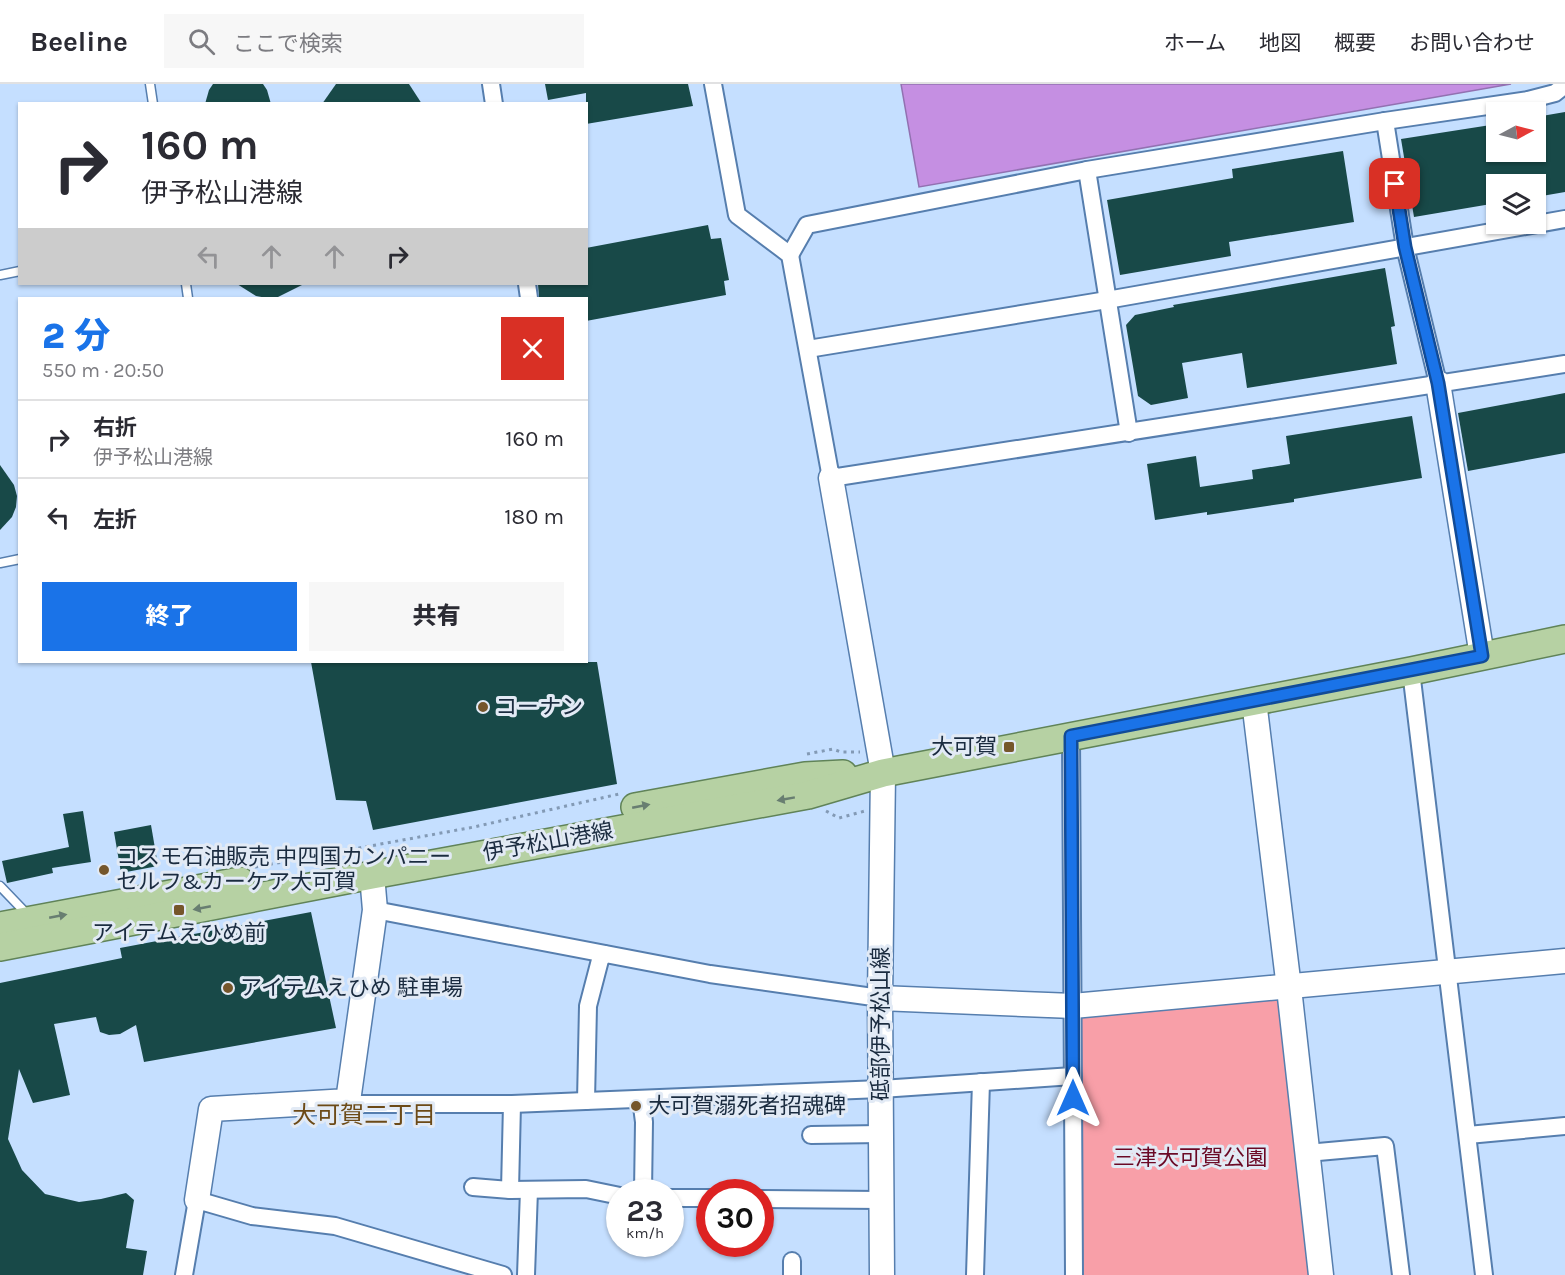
<!DOCTYPE html>
<html lang="ja">
<meta charset="utf-8">
<style>
body{margin:0;font-family:Karla,"Noto Sans JP",sans-serif;background:#f7f7f7;color:#2b2b33;height:100vh;display:flex;flex-direction:column;font-size:22px;white-space:nowrap}
*{box-sizing:border-box;margin:0}
p{font-size:20px;color:#7c7c81}
.icon{flex:none;width:33px;height:33px;fill:none;stroke:currentColor;stroke-width:2;stroke-linecap:round;stroke-linejoin:round}
.map{position:relative;flex:1;overflow:hidden}
.details{position:absolute;left:18px;top:213px;width:570px;height:366px;display:flex;flex-direction:column;background:#fff;border-radius:0px;box-shadow:0 2px 4px #0004}
.details>*{flex:none}
.guide{position:absolute;left:18px;top:18px;width:570px;height:183px;border-radius:0px;box-shadow:0 2px 4px #0004;background:#fff;color:#2b2b33;overflow:hidden}
.needle{width:39px;rotate:83deg}
.buttons{position:absolute;left:1486px;top:18px;display:grid;gap:12px}
.buttons a{display:grid;place-items:center;width:60px;height:60px;border-radius:0px;background:#fff;box-shadow:0 2px 4px #0004;font-size:30px}
.speed{position:absolute;left:606px;top:1095px;display:flex;gap:12px;font-size:30px;font-weight:700;text-align:center}
.speed>*{display:grid;place-content:center;width:78px;height:78px;border-radius:50%;background:#fff;box-shadow:0 2px 4px #0004;line-height:1}
.speed small{font-size:15px;font-weight:400}
.speed .limit{border:9px solid #d22;background:#fff;color:#111}
.pin{position:absolute;display:grid;place-items:center;width:51px;height:51px;color:#fff;margin:-26px;border-radius:12px;box-shadow:0 3px 9px #0006}
.me{position:absolute;width:66px;margin:-33px;rotate:0deg;stroke-linejoin:round;filter:drop-shadow(0 0 4px #0008)}
.turn{display:flex;align-items:center;gap:21px;height:126px;padding:0 24px;font-size:27px}
.turn .icon{width:78px;height:78px;stroke-width:2.5}
.turn b{display:block;font-size:42px;line-height:51px}
.lanes{display:flex;align-items:center;height:57px;padding:0 24px;background:#0003;justify-content:center;gap:30px;direction:ltr}
.lanes .off{opacity:.35}
.round{display:grid;place-items:center;flex:none;width:63px;height:63px;border-radius:0px;background:#f7f7f7}
.overview{display:flex;align-items:center;justify-content:space-between;height:102px;padding:0 24px}
h1{font-size:36px;font-weight:800;line-height:45px;color:#1a73e8}
.action{display:flex;gap:12px;margin-top:auto;padding:12px 24px}
.action a{flex:1;height:69px;border-radius:0px;background:#1a73e8;color:#fff;font-size:24px;font-weight:800;line-height:69px;text-align:center}
.action a+a{background:#f7f7f7;color:#2b2b33}
ul{padding:0;list-style:none}
li{display:flex;align-items:center;gap:18px;height:78px;padding:0 24px;border-top:2px solid #e1e1e2}
li div{flex:1}
li b{display:block;font-size:22px}
li em{font-style:normal}
header{display:flex;align-items:center;gap:36px;box-sizing:border-box;height:84px;padding:0 30px;background:#fff;border-bottom:2px solid #e1e1e2}
header strong{font-size:28px}
nav{display:flex;gap:33px;margin-inline-start:auto;font-size:21px}
.search{width:420px;height:54px;background:#f7f7f7;display:flex;align-items:center;gap:15px;box-sizing:border-box;padding:0 21px;border-radius:0px;color:#7c7c81;font-size:22px}
.map>svg:first-child{display:block}
.green{fill:#f89fa8}
.water{fill:#c58fe2;stroke:#9271b1;stroke-width:1.5}
.building{fill:#184948}
.lines{fill:none;stroke-linecap:round;stroke-linejoin:round}
.lane-casing{stroke:#567eae;stroke-width:11}
.street-casing{stroke:#567eae;stroke-width:20}
.secondary-casing{stroke:#567eae;stroke-width:27}
.primary-casing{stroke:#608358;stroke-width:30}
.path{stroke:#839ab5;stroke-width:3;stroke-dasharray:3 4.5;stroke-linecap:butt}
.lane{stroke:#fff;stroke-width:8}
.street{stroke:#fff;stroke-width:16}
.secondary{stroke:#fff;stroke-width:24}
.primary{stroke:#b6d1a3;stroke-width:27}
.oneway{fill:#687e71}
.route-casing{stroke:#114b97;stroke-width:15}
.route{stroke:#1a73e8;stroke-width:10}
.poi-dot{fill:#75562b;stroke:#e2eaf5;stroke-width:2}
.labels{text-anchor:middle;dominant-baseline:central;stroke-width:6;stroke-linejoin:round;paint-order:stroke}
.poi-label{font-size:22px;fill:#1a2b3f;stroke:#e2eaf5;text-anchor:start}
.street-label{font-size:22px;fill:#1a2b3f;stroke:#e2eaf5}
.park-label{font-size:22px;fill:#6b0925;stroke:#e2eaf5}
.neighbourhood-label{font-size:24px;fill:#6c4a17;stroke:#e2eaf5}
</style>
<header>
<strong>Beeline</strong>
<div class="search"><svg class="icon" aria-label="search" viewBox="0 0 24 24"><circle cx="10" cy="10" r="6"/><path d="M15 15l6 6"/></svg>ここで検索</div>
<nav><a>ホーム</a><a>地図</a><a>概要</a><a>お問い合わせ</a></nav>
</header>
<div class="map">
<svg width="1565" height="1191" viewBox="0 0 1565 1191">
<rect width="100%" height="100%" fill="#c5dfff"/>
<polygon class="green" points="1284,909 1316,1191 1078,1191 1077,926"/>
<polygon class="water" points="901,0 1511,0 919,103"/>
<g class="building">
<polygon points="213,0 263,0 267,6 271,20 205,20 209,6"/>
<polygon points="336,0 409,0 422,20 322,20"/>
<polygon points="545,0 688,0 693,22 586,40 586,9 548,16"/>
<polygon points="1565,28 1565,108 1536,113 1536,100 1497,100 1497,119 1414,133 1401,55 1497,40 1497,68 1536,68 1536,33"/>
<polygon points="1343,67 1354,138 1229,158 1231,172 1120,191 1107,116 1233,94 1232,85"/>
<polygon points="708,141 711,155 721,154 729,196 724,197 726,211 586,237 586,214 539,214 538,200 586,200 586,164"/>
<polygon points="1385,184 1395,242 1391,243 1397,280 1247,304 1242,269 1182,279 1188,314 1151,321 1138,312 1126,241 1135,231 1174,223 1173,221"/>
<polygon points="237,200 304,200 278,213 267,214 256,212"/>
<polygon points="1565,309 1565,369 1468,387 1458,329"/>
<polygon points="1412,332 1422,394 1294,415 1294,418 1207,431 1207,428 1155,436 1147,380 1196,372 1200,403 1253,395 1252,386 1290,380 1286,352"/>
<polygon points="0,381 14,401 17,412 16,423 12,433 0,446"/>
<polygon points="311,578 597,578 617,700 373,746 366,717 336,716"/>
<polygon points="83,727 91,778 52,784 53,789 7,799 2,777 69,763 63,730"/>
<polygon points="151,741 158,782 121,789 114,748"/>
<polygon points="311,828 336,944 144,978 136,941 120,950 109,951 100,948 96,933 54,940 70,1011 33,1019 19,985 8,1055 22,1086 45,1110 79,1118 101,1115 126,1109 134,1116 126,1164 147,1167 143,1191 0,1191 0,899 122,874 120,864"/>
</g>
<g class="lines">
<defs>
<g id="lane">
<polyline points="150,0 153,20"/>
<polyline points="0,191 20,187"/>
<polyline points="186,200 188,214"/>
<polyline points="0,479 20,475"/>
<polyline points="0,802 24,827 26,834"/>
</g>
<g id="street">
<polyline points="491,0 494,20"/>
<polyline points="713,0 737,131 790,171 831,394 1565,280"/>
<polyline points="1385,37 1405,163 1438,299"/>
<polyline points="1087,86 1129,349"/>
<polyline points="790,171 807,141 1087,86 1385,37 1528,16 1555,9 1565,1"/>
<polyline points="527,200 529,214"/>
<polyline points="808,265 1107,216 1565,135"/>
<polyline points="1411,587 1484,1191"/>
<polyline points="1071,652 1074,1191"/>
<polyline points="375,826 710,890 880,914"/>
<polyline points="641,1015 644,1038 643,1108"/>
<polyline points="348,1017 358,1020 512,1020 881,1005 1073,992"/>
<polyline points="586,1017 588,922 600,876 604,870"/>
<polyline points="811,1051 881,1050"/>
<polyline points="1468,1051 1565,1042"/>
<polyline points="1307,1069 1385,1062 1401,1191"/>
<polyline points="473,1103 510,1106 586,1105 620,1112"/>
<polyline points="510,1106 512,1020"/>
<polyline points="670,1114 710,1114"/>
<polyline points="760,1115 882,1116"/>
<polyline points="792,1177 792,1191"/>
<polyline points="184,1191 197,1116 252,1132 335,1142 503,1191"/>
<polyline points="526,1191 529,1106"/>
<polyline points="975,1191 981,998"/>
</g>
<g id="secondary">
<polyline points="1438,299 1482,572"/>
<polyline points="831,394 883,689 880,914 882,1191"/>
<polyline points="1254,617 1289,904 1321,1191"/>
<polyline points="880,914 1073,922 1565,877"/>
<polyline points="197,1116 211,1025 348,1017 375,826 372,791"/>
</g>
<g id="primary">
<polyline points="635,723 805,692 843,690"/>
<polyline points="0,842 240,797"/>
<polyline points="0,863 372,791 808,711 883,689 1411,587 1565,555"/>
</g>
</defs>
<use href="#lane" class="lane-casing"/>
<use href="#street" class="street-casing"/>
<use href="#secondary" class="secondary-casing"/>
<use href="#primary" class="primary-casing"/>
<g class="path">
<polyline points="807,670 833,665 841,668 860,668"/>
<polyline points="826,727 839,734 865,727"/>
<polyline points="255,783 474,743 619,710"/>
</g>
<use href="#lane" class="lane"/>
<use href="#street" class="street"/>
<use href="#secondary" class="secondary"/>
<use href="#primary" class="primary"/>
</g>
<defs><path id="oneway-solid" d="M-6-.8H1V-3.2L6.5 0L1 3.2V.8H-6Z" transform="scale(1.5)"/></defs>
<g class="oneway">
<use href="#oneway-solid" transform="translate(786 715) rotate(170)"/>
<use href="#oneway-solid" transform="translate(641 722) rotate(-11)"/>
<use href="#oneway-solid" transform="translate(202 824) rotate(169)"/>
<use href="#oneway-solid" transform="translate(58 832) rotate(-11)"/>
</g>
<g class="lines">
<defs>
<polyline id="route" points="1073,1014 1071,652 1482,572 1438,299 1405,163 1395,100"/>
</defs>
<use href="#route" class="route-casing"/>
<use href="#route" class="route"/>
</g>
<g class="poi-dot">
<circle cx="483" cy="623" r="6"/>
<rect x="1003" y="657" width="12" height="12" rx="3"/>
<circle cx="104" cy="786" r="6"/>
<rect x="173" y="820" width="12" height="12" rx="3"/>
<circle cx="228" cy="904" r="6"/>
<circle cx="636" cy="1022" r="6"/>
</g>
<g class="labels">
<g class="poi-label">
<text x="495" y="623">コーナン</text>
<text x="997" y="663" text-anchor="end">大可賀</text>
<text x="116" y="773">コスモ石油販売 中四国カンパニー<tspan x="116" dy="25">セルフ&amp;カーケア大可賀</tspan></text>
<text x="179" y="849" text-anchor="middle">アイテムえひめ前</text>
<text x="240" y="904">アイテムえひめ 駐車場</text>
<text x="648" y="1022">大可賀溺死者招魂碑</text>
</g>
<g class="street-label">
<text transform="translate(548 758) rotate(-10)">伊予松山港線</text>
<text transform="translate(881 940) rotate(-90)">砥部伊予松山線</text>
</g>
<g class="park-label">
<text x="1190" y="1074">三津大可賀公園</text>
</g>
<g class="neighbourhood-label">
<text x="364" y="1031">大可賀二丁目</text>
</g>
</g>
</svg>
<div class="buttons">
<a><svg class="needle" viewBox="-14 -14 28 28"><path d="M0-13l5 13h-10z" fill="#e53935"/><path d="M0 13l5-13h-10z" fill="#7c7c81"/></svg></a>
<a><svg class="icon" aria-label="layers" viewBox="0 0 24 24"><path d="M12 4l9 5-9 5-9-5zM3 14l9 5 9-5"/></svg></a>
</div>
<div class="speed"><div>23<small>km/h</small></div><div class="limit">30</div></div>
<div class="pin" style="left:1395px;top:100px;background:#d93025"><svg class="icon" aria-label="arrive" viewBox="0 0 24 24"><path d="M6 21V4h12l-3 4 3 4H6"/></svg></div>
<svg class="me" style="left:1073px;top:1014px" viewBox="-20 -20 40 40"><path d="M0-17L14 15 0 8-14 15z" fill="#1a73e8" stroke="#fff" stroke-width="4"/></svg>
<div class="guide">
<div class="turn"><svg class="icon" aria-label="right" viewBox="0 0 24 24"><path d="M7 20v-9h11M14 6l5 5-5 5"/></svg><div><b>160 m</b>伊予松山港線</div></div>
<div class="lanes"><svg class="icon off" aria-label="left" viewBox="0 0 24 24"><path d="M17 20v-9H6M10 6l-5 5 5 5"/></svg><svg class="icon off" aria-label="ahead" viewBox="0 0 24 24"><path d="M12 20V5M6 11l6-6 6 6"/></svg><svg class="icon off" aria-label="ahead" viewBox="0 0 24 24"><path d="M12 20V5M6 11l6-6 6 6"/></svg><svg class="icon" aria-label="right" viewBox="0 0 24 24"><path d="M7 20v-9h11M14 6l5 5-5 5"/></svg></div>
</div>
<section class="details">
<div class="overview"><div><h1>2 分</h1><p>550 m · 20:50</p></div><a class="round" style="background:#d93025;color:#fff"><svg class="icon" aria-label="close" viewBox="0 0 24 24"><path d="M6 6l12 12M18 6L6 18"/></svg></a></div>
<ul>
<li><svg class="icon" aria-label="right" viewBox="0 0 24 24"><path d="M7 20v-9h11M14 6l5 5-5 5"/></svg><div><b>右折</b><p>伊予松山港線</p></div><em>160 m</em></li>
<li><svg class="icon" aria-label="left" viewBox="0 0 24 24"><path d="M17 20v-9H6M10 6l-5 5 5 5"/></svg><div><b>左折</b></div><em>180 m</em></li>
</ul>
<div class="action"><a>終了</a><a>共有</a></div>
</section>
</div>
